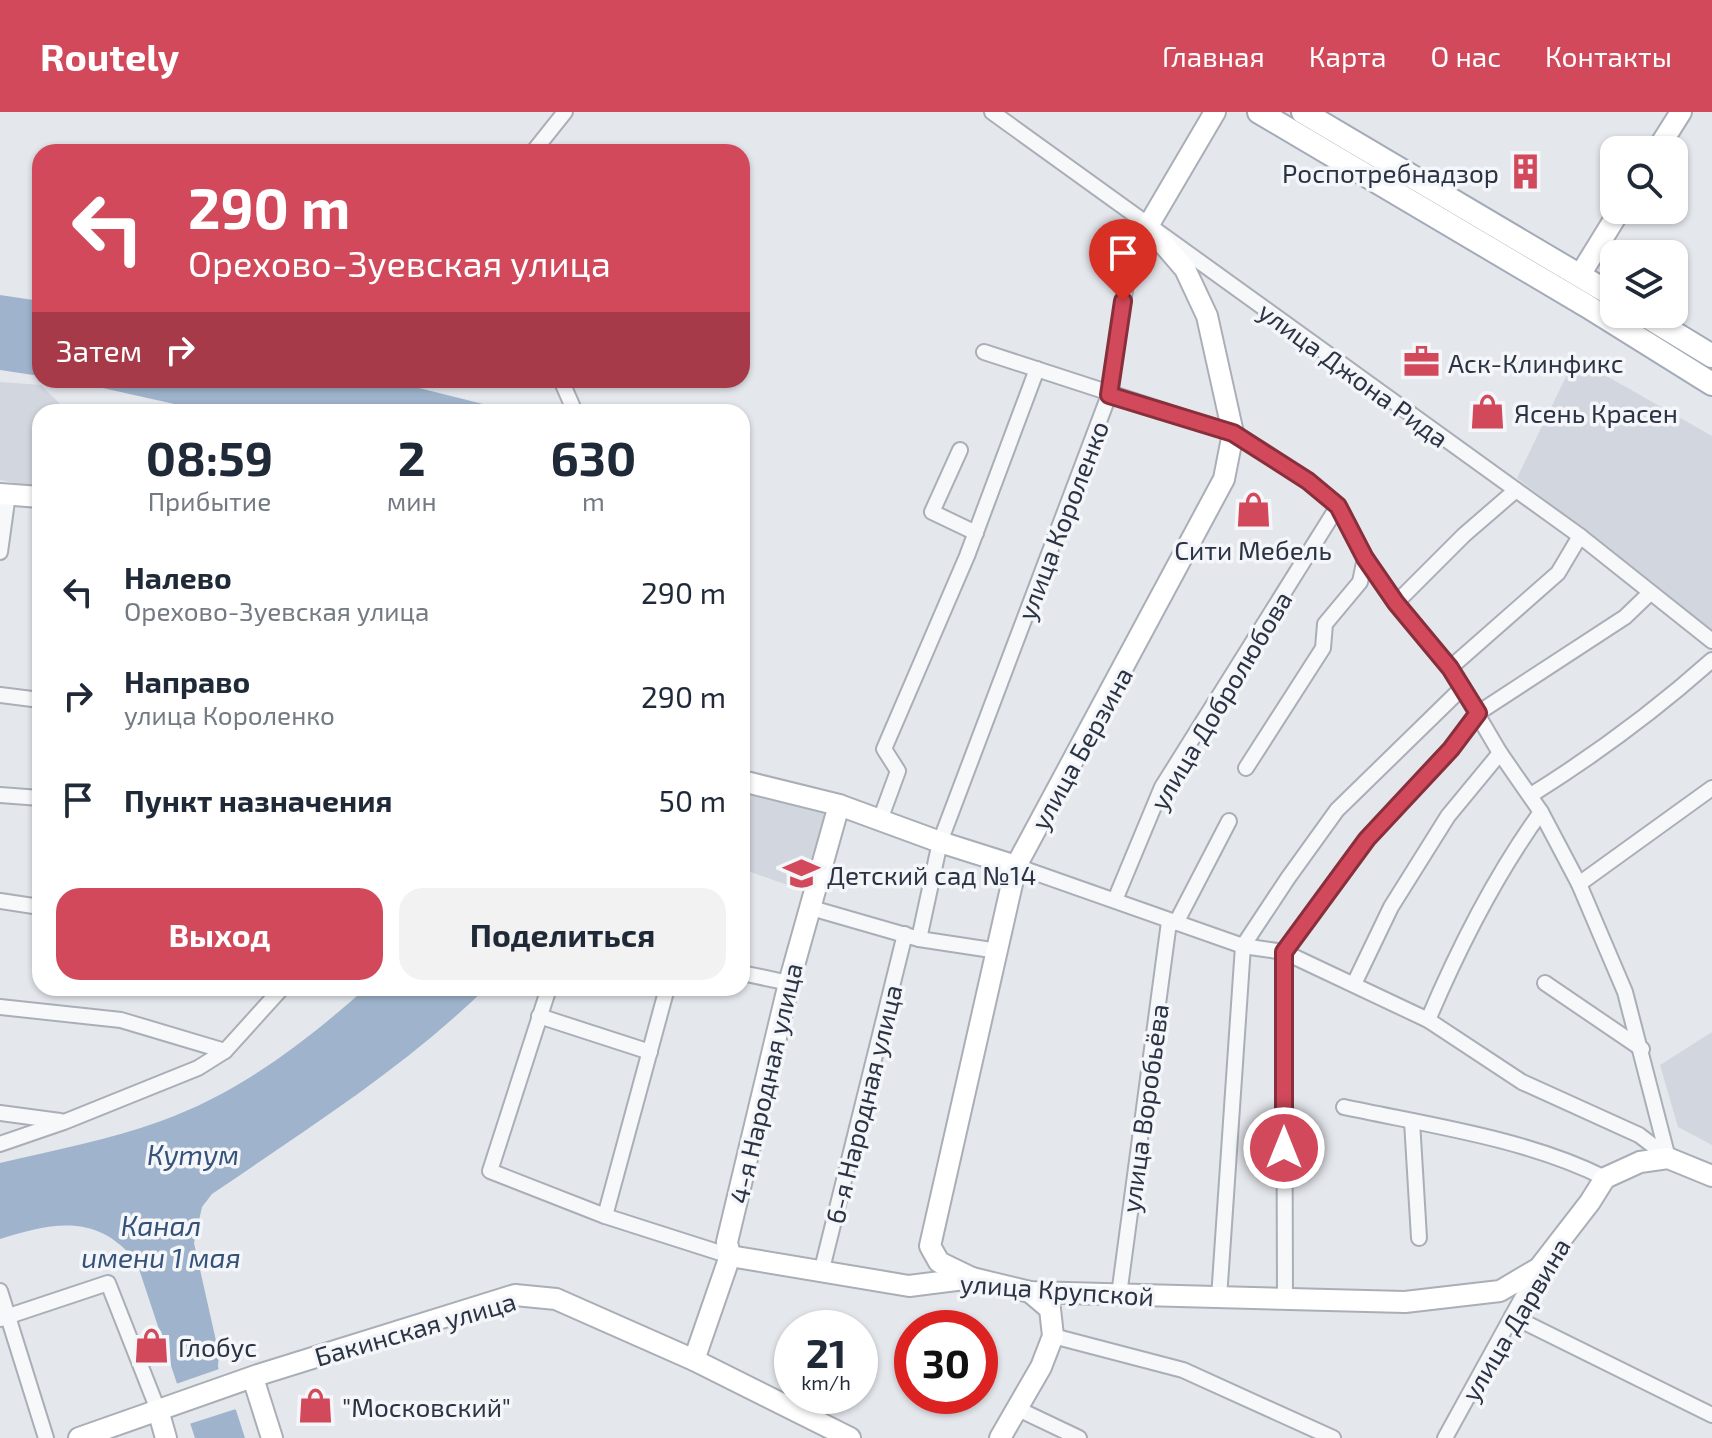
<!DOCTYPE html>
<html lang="ru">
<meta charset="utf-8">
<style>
body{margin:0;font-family:"Exo 2",sans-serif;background:#f2f2f3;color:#1f2937;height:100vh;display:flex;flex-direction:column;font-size:30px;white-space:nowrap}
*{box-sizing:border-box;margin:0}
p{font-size:26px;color:#747a83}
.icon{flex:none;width:44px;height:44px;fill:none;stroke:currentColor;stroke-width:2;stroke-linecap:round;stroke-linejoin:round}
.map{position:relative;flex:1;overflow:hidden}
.details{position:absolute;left:32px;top:292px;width:718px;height:592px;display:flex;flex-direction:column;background:#fff;border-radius:24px;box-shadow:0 2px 6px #0004}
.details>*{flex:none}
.banner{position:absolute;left:32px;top:32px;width:718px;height:244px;border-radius:24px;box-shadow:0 2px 6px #0004;background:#d1495b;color:#fff;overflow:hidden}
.tools{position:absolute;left:1600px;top:24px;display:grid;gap:16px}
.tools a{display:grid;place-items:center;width:88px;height:88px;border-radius:16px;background:#fff;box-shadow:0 2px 6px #0004;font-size:40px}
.speed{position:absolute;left:774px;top:1198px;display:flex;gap:16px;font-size:40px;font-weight:700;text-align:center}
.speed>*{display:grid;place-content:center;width:104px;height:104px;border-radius:50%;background:#fff;box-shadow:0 2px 6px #0004;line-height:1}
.speed small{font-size:20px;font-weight:400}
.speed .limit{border:12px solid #d22;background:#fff;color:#111}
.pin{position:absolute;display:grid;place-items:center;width:68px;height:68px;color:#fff;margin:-82px -34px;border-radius:50% 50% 50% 0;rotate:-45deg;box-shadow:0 0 8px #0007}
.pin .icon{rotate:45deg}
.me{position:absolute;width:88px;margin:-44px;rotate:0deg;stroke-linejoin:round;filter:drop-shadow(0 0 6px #0008)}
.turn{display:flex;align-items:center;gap:28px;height:168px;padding:0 24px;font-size:36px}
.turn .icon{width:104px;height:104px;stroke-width:2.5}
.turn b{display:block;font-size:56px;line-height:68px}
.then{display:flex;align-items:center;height:76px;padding:0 24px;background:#0003;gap:16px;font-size:30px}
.eta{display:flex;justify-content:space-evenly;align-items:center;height:136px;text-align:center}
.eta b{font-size:48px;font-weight:700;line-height:56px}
.cta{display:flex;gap:16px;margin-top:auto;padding:16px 24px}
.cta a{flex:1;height:92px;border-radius:24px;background:#d1495b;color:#fff;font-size:32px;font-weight:700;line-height:92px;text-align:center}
.cta a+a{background:#f2f2f3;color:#1f2937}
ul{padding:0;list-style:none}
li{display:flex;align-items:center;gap:24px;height:104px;padding:0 24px}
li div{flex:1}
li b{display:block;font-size:30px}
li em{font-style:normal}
header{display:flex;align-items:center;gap:48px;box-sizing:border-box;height:112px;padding:0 40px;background:#d1495b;color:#fff}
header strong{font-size:38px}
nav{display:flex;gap:44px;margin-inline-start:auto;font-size:28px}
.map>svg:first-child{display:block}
.built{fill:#d2d6de}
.water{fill:#9fb4cc}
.pier{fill:#e4e7ec}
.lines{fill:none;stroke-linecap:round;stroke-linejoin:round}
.street-casing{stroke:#a9aeb7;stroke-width:18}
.secondary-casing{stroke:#a9aeb7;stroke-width:24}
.primary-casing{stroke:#a3abb8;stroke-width:26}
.street{stroke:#f7f8fa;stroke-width:14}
.secondary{stroke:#fff;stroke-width:20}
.primary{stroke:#fff;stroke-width:22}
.route-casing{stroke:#882f3b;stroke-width:20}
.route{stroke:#d1495b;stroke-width:14}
.labels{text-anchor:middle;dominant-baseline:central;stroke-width:7;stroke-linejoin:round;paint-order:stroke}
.poi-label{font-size:26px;fill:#2b3445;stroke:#f4f6f9;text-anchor:start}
.street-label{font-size:26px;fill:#2b3445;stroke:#f4f6f9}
.water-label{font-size:28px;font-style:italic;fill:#34527a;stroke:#f4f6f9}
</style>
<header>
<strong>Routely</strong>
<nav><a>Главная</a><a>Карта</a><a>О нас</a><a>Контакты</a></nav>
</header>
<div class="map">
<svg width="1712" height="1326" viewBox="0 0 1712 1326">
<rect width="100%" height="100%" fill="#e4e7ec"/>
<g class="built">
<polygon points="1575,246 1712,324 1712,518 1517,366"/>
<polygon points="0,270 41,273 61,293 102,300 40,300 40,376 0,368"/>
<polygon points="752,680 791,692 825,693 831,702 809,776 804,774 802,778 742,757 742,712"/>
<polygon points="1712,920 1712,1033 1678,1015 1660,953"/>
</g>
<g class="water">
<polygon points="0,183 40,189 40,264 0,258"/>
<polygon points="67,268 387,268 515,300 210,300"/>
<path d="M366,876H486C404,956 307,1017 212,1082L202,1095L194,1131L219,1242L218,1254L225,1291L236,1298L245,1326H195L137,1151C99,1101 54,1110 0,1127V1051C54,1038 109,1028 161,1009C239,981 304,931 366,876Z"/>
</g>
<polygon class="pier" points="222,1256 229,1288 239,1296 186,1313 173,1273"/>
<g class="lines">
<defs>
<g id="street">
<polyline points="992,0 1580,424 1712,529"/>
<polyline points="533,40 565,0"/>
<polyline points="984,240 1233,321 1308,369 1338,394 1365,446 1396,491 1450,556 1500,641 1541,700 1579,772 1625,880 1668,1046"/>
<polyline points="561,268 575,300"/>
<polyline points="960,338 932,400 976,421"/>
<polyline points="0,440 8,382"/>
<polyline points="1396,491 1464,423 1516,378"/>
<polyline points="1450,556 1558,461 1580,424"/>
<polyline points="0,583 40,588"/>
<polyline points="1246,656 1323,536 1325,512 1360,470 1365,446"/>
<polyline points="0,683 40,686"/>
<path d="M1531,683C1595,643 1655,599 1712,548"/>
<polyline points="880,708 898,659 884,637 967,444 1037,257"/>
<polyline points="1016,754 1243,834 1284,840 1428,908 1522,970 1639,1023 1668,1045"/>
<polyline points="1579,772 1712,676"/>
<polyline points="1115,788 1162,675 1338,394"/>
<polyline points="0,789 40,795"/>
<polyline points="808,795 919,827 998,839"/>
<polyline points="1176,811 1229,709"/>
<polyline points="919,827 940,730 1109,283 1133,126 1148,114"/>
<polyline points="742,861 789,871"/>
<polyline points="1545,871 1642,937"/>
<polyline points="1354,872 1391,795 1448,704 1500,641"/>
<polyline points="549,876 490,1059 605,1104 730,1144"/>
<polyline points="0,895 121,908 225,939"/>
<polyline points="539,904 650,940"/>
<path d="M1428,908C1459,835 1494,765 1541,700"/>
<path d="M1344,995C1428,1013 1528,1027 1605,1066"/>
<polyline points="0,1001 60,1009"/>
<polyline points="1412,1009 1419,1126"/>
<polyline points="0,1032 64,1010 198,956 225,939 282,876"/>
<polyline points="605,1104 667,876"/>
<polyline points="821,1161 905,822"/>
<polyline points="0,1179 46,1326"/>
<polyline points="1119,1183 1169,810"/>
<polyline points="1219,1186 1243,834 1288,766 1337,698 1461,577"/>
<polyline points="1285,1188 1284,840 1367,727 1451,637 1478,601 1625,505 1650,481"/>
<polyline points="1512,1204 1712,1303"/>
<polyline points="0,1207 108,1171 158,1298"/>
<polyline points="1053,1224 1183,1258 1333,1326"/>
<polyline points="1016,1296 1079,1326"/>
<polyline points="1445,1326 1538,1157"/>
</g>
<g id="secondary">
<polyline points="1657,38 1681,0"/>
<polyline points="1580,163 1620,98"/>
<polyline points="0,382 40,385"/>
<polyline points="742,669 839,693 940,730 1016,754"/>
<polyline points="730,1144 909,1174 972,1166 1030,1180 1405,1190 1500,1179 1539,1156 1590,1090 1605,1066 1640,1050 1668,1046 1712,1064"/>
<polyline points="972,1166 939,1150 930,1134 1016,754 1224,367 1233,321 1207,204 1185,157 1148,114 1215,0"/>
<polyline points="694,1248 730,1144 727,1130 789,871 839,693"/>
<polyline points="253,1266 272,1326"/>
<polyline points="158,1298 166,1326"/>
<polyline points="79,1326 258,1263 515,1183 556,1187 694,1248 850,1326"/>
<polyline points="1000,1326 1041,1255 1053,1224 1050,1197 1030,1180"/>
</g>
<g id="primary">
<polyline points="1259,0 1587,194 1712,272"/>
<polyline points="1303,0 1614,184"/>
<polyline points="1643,202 1712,244"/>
</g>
</defs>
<use href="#street" class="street-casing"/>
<use href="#secondary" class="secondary-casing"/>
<use href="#primary" class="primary-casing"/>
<use href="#street" class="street"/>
<use href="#secondary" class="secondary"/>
<use href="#primary" class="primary"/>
</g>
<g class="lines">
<defs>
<polyline id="route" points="1123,189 1109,283 1233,321 1308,369 1338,394 1365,446 1396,491 1450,556 1478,601 1451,637 1367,727 1284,840 1284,1036"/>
</defs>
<use href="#route" class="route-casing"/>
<use href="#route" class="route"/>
</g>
<defs>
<symbol id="building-bare" viewBox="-9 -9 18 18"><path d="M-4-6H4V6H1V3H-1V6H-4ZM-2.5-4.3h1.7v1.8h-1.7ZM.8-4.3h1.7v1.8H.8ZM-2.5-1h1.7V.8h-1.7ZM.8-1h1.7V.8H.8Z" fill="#d1495b" stroke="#f4f6f9" stroke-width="2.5" paint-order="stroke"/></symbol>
<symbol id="office-bare" viewBox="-9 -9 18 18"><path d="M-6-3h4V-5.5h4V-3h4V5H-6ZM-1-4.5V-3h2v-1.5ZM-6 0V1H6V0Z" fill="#d1495b" stroke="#f4f6f9" stroke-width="2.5" paint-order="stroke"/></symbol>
<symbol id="shop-bare" viewBox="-9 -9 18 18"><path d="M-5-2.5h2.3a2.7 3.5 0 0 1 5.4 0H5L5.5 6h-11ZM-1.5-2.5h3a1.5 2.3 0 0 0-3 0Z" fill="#d1495b" stroke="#f4f6f9" stroke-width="2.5" paint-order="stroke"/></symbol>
<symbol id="school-bare" viewBox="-9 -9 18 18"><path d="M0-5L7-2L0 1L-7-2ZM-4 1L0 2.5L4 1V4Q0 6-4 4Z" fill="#d1495b" stroke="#f4f6f9" stroke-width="2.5" paint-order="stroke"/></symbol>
</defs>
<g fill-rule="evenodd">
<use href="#building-bare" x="1500" y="34" width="51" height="51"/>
<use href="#office-bare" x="1396" y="224" width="51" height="51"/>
<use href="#shop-bare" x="1462" y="274" width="51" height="51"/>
<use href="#shop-bare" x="1228" y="372" width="51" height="51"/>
<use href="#school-bare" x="776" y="736" width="51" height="51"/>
<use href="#shop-bare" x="126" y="1208" width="51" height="51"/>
<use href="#shop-bare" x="290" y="1268" width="51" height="51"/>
</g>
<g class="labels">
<g class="poi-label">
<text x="1499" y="60" text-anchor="end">Роспотребнадзор</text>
<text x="1448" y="250">Аск-Клинфикс</text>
<text x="1514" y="300">Ясень Красен</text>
<text x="1253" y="437" text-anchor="middle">Сити Мебель</text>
<text x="827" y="762">Детский сад №14</text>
<text x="178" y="1234">Глобус</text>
<text x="342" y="1294">"Московский"</text>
</g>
<g class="street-label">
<text transform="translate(1354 262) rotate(36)">улица Джона Рида</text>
<text transform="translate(1062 408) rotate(-69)">улица Короленко</text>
<text transform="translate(1220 588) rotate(-59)">улица Добролюбова</text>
<text transform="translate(1081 636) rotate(-61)">улица Берзина</text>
<text transform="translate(765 971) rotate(-77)">4-я Народная улица</text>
<text transform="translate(863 992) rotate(-76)">6-я Народная улица</text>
<text transform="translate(1144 996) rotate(-82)">улица Воробьёва</text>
<text transform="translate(1057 1177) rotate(4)">улица Крупской</text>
<text transform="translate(1515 1207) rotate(-59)">улица Дарвина</text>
<text transform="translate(415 1216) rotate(-16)">Бакинская улица</text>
</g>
<g class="water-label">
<text x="193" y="1042">Кутум</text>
<text x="161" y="1113">Канал<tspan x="161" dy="32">имени 1 мая</tspan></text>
</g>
</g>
</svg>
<div class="tools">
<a><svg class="icon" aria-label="search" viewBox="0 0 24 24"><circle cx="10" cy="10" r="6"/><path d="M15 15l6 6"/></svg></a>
<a><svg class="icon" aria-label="layers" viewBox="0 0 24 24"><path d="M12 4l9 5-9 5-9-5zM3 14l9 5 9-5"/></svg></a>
</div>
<div class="speed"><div>21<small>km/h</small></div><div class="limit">30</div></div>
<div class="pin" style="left:1123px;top:189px;background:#d93025"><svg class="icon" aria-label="arrive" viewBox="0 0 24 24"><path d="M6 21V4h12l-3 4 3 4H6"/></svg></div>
<svg class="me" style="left:1284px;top:1036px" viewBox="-20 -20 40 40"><circle r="17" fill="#d1495b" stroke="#fff" stroke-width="3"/><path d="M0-11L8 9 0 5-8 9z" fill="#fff"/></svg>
<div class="banner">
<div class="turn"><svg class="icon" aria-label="left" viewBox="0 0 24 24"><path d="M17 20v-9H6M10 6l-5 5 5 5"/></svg><div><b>290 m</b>Орехово-Зуевская улица</div></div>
<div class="then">Затем<svg class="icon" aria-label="right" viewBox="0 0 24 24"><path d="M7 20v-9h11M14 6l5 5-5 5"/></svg></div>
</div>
<section class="details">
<div class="eta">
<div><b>08:59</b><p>Прибытие</p></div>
<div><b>2</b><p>мин</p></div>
<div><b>630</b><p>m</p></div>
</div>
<ul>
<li><svg class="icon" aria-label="left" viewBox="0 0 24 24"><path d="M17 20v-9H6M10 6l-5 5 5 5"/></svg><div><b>Налево</b><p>Орехово-Зуевская улица</p></div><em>290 m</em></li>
<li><svg class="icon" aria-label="right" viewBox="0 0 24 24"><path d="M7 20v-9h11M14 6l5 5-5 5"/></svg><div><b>Направо</b><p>улица Короленко</p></div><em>290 m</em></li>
<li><svg class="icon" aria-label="arrive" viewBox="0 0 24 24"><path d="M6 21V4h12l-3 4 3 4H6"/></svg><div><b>Пункт назначения</b></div><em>50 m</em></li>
</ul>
<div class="cta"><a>Выход</a><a>Поделиться</a></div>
</section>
</div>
